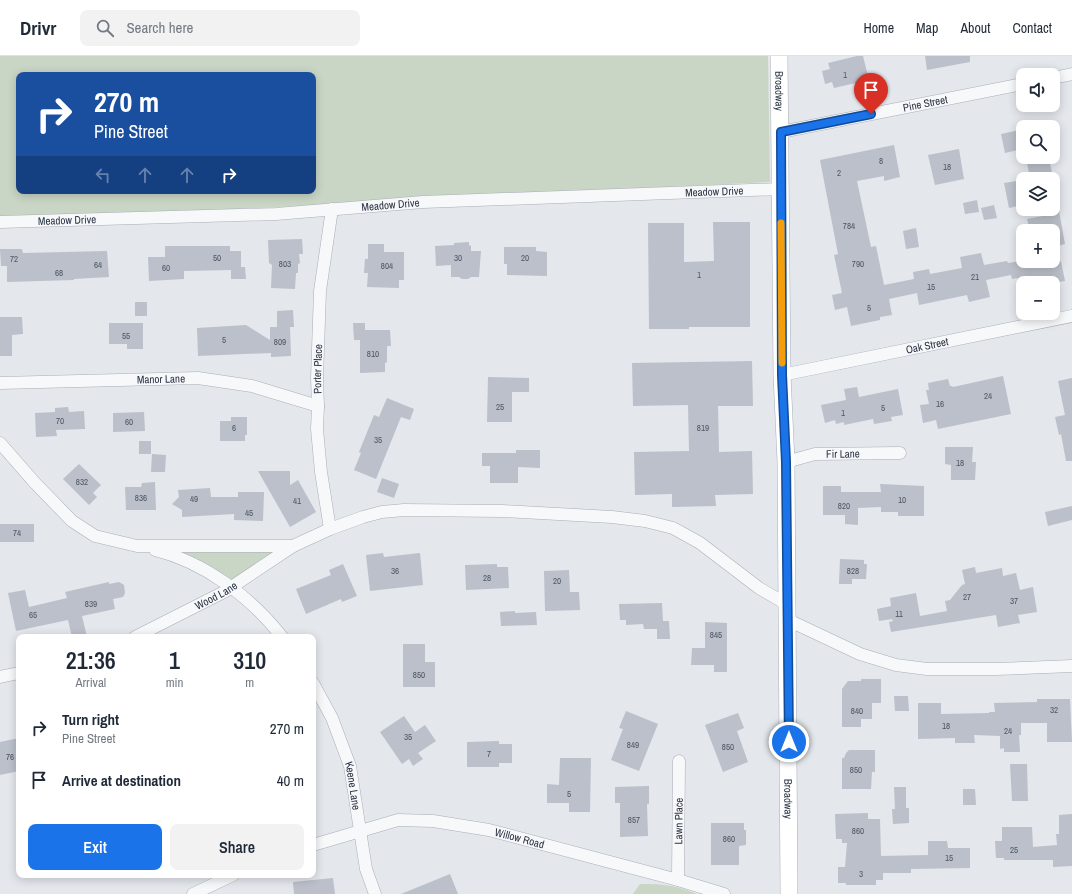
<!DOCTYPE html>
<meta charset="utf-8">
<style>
body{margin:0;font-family:"Archivo Narrow",sans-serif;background:#f2f2f3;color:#1f2937;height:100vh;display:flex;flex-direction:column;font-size:15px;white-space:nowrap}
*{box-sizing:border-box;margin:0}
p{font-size:13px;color:#747a83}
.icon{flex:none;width:22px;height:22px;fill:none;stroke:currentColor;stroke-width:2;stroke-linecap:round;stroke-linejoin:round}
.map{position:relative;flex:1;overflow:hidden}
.drawer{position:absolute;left:16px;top:578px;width:300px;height:244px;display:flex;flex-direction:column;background:#fff;border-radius:8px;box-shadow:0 2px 10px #0003}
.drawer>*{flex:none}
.top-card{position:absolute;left:16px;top:16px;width:300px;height:122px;border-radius:8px;box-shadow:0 2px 10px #0003;background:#1a4fa0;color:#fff;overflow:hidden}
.buttons{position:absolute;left:1016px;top:12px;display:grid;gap:8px}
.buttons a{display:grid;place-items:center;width:44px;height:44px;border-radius:8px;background:#fff;box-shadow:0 2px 10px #0003;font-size:20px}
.pin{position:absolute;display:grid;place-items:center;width:34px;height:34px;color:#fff;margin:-41px -17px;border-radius:50% 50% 50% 0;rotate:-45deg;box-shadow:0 0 4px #0007}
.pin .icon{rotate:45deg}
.me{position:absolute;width:44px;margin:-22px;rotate:0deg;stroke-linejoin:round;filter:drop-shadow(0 0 3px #0008)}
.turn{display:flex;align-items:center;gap:14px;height:84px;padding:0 12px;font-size:18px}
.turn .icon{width:52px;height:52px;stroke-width:2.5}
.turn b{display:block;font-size:28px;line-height:34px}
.lanes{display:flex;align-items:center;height:38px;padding:0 12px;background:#0003;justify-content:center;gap:20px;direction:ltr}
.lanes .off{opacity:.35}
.eta{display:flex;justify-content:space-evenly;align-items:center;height:68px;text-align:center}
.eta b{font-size:24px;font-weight:600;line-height:28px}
.cta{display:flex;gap:8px;margin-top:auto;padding:8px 12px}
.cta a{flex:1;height:46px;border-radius:8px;background:#1a73e8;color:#fff;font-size:16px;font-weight:600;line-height:46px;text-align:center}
.cta a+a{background:#f2f2f3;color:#1f2937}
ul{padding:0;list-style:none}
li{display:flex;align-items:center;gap:12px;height:52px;padding:0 12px}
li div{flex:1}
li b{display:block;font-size:15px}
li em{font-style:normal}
header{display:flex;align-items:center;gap:24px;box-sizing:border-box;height:56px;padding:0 20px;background:#fff;border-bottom:1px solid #e0e1e3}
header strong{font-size:19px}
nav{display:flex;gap:22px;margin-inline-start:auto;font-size:14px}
.search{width:280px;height:36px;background:#f2f2f3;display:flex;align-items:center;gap:10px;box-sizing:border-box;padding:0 14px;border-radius:8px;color:#747a83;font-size:15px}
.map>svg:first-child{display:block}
.green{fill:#c9d6c5;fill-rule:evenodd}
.building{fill:#bbc0ca}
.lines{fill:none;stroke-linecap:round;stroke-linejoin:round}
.minor-casing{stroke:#a9aeb7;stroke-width:13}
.secondary-casing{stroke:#a9aeb7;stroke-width:18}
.minor{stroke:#f7f8fa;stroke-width:12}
.secondary{stroke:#fff;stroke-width:17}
.route-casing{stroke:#114b97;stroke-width:10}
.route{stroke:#1a73e8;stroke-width:7}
.slow{stroke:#f59e0b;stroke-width:7}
.labels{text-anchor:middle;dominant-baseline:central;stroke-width:3.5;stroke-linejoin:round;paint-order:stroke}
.number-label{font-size:9px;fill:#4f5766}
.street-label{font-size:11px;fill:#2b3445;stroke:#f4f6f9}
</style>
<header>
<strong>Drivr</strong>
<div class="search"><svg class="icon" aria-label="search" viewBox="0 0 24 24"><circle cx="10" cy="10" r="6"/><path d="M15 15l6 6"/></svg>Search here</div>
<nav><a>Home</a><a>Map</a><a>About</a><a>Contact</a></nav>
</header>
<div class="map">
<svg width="1072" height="838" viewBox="0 0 1072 838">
<rect width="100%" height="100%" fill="#e4e7ec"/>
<g class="green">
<path d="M0,0H768L770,126L0,165ZM19,19H313V135H19Z"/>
<polygon points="283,493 231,528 170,494"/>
<path d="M640,828C664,828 675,829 697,838H633Z"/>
</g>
<g class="building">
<polygon points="857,0 863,0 869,24 834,32 832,26 825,28 822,15 830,13 828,7"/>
<polygon points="925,0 970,0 970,6 927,14"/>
<polygon points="1023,73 1023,93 1005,97 1001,78"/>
<polygon points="894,89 900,121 884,125 884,120 857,125 871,191 876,190 884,229 914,223 913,216 929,213 930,218 962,212 960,201 981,197 984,209 1007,205 1008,207 1019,205 1061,205 1065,225 1053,227 1018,227 1017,222 1012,223 1011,219 986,224 990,241 969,246 967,239 919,249 917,237 889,243 892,259 880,261 880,264 851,270 847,251 835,254 832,239 842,237 834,199 838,198 820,104"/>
<polygon points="959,93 964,123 935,129 928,99"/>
<polygon points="1026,101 1049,101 1053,123 1030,123"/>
<polygon points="1023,124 1023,149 1009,152 1004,127"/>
<polygon points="977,144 979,156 965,158 963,147"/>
<polygon points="994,149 997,162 984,164 981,152"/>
<polygon points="1059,155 1065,188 1053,191 1053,175 1030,175 1027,163 1053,158 1053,156"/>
<polygon points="713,166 750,166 750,271 689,271 689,273 649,273 648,167 684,167 684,206 714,205"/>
<polygon points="916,172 919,191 906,193 903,175"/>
<polygon points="302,183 303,198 299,198 300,207 298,208 298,217 296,217 295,233 271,232 272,209 269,207 268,184"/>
<polygon points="469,186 469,189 471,190 471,195 481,195 479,221 471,221 468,223 462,223 459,221 451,221 451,209 436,210 435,190 454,189 454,187"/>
<polygon points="368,188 384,188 384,196 404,196 404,224 399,224 399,232 367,231 368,217 364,217 365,203 368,203"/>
<polygon points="165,190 230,190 230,195 241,195 241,211 245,211 246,223 231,223 231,214 184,215 184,223 149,225 148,201 165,201"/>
<polygon points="504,191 536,191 536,195 547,196 547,220 507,219 507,208 504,208"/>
<polygon points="0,193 22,193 23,197 107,195 109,221 74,223 74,224 7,226 7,210 1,210"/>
<rect x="135" y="246" width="12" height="14"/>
<polygon points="293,254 294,271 290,271 291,300 271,301 271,297 198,300 197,272 246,269 270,284 270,271 277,271 277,255"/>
<polygon points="0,261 22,261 23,278 12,279 12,300 0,300"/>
<polygon points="109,267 143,267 143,293 127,293 127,288 109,288"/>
<polygon points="353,267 365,267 365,274 390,274 391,290 387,290 387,306 385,307 385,316 360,317 360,284 354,284"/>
<polygon points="752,305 753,350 718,350 719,396 752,395 753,438 715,439 716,450 672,451 672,438 635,439 634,396 689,395 688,349 633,350 632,307"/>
<polygon points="1003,320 1011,358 938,373 936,364 923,367 920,349 929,348 926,334 929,334 928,327 948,323 950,330 952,330 953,331"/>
<polygon points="488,321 529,322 529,336 512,336 512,366 487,366"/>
<polygon points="1072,322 1072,405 1066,405 1061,378 1059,379 1055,361 1065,359 1058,325"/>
<polygon points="857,331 859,341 898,333 903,359 891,361 892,365 874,368 873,363 844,369 844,366 836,368 835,364 825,367 821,349 846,344 844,333"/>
<polygon points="387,342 414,353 410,364 401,361 376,423 354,414 361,397 359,396 374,359 379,361"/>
<polygon points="68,351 69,356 84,355 85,373 56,374 57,380 36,381 35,357 55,356 55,352"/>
<polygon points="144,356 145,375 113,376 113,357"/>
<polygon points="231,361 247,361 247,379 245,379 245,385 220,385 220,365 231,365"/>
<rect x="139" y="385" width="12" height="13"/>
<polygon points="945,391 973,391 972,406 976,406 975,424 951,424 951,409 945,408"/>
<polygon points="516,394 540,394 540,412 518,411 518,427 490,427 490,410 482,410 482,397 516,397"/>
<polygon points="152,398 166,399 165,416 151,416"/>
<polygon points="79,408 101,429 93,437 97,441 89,449 63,423"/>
<polygon points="258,415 290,415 290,429 298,424 316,456 290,471"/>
<polygon points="382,422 399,428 394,442 377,436"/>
<polygon points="155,426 156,454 126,454 125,431 141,431 142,427"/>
<polygon points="880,428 924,430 924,460 898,460 898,456 881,456 881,451 858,452 858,469 845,468 845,459 823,459 823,430 841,430 841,436 881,436"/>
<polygon points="210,432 211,441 238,441 238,436 264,436 263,465 234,464 234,458 182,461 182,454 172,448 179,441 178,434"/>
<polygon points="1072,450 1072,464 1048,470 1045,456"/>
<rect x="0" y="468" width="34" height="18"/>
<polygon points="383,497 384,501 420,497 423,529 370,535 366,499"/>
<polygon points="840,503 864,504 864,508 867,508 866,523 852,523 852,528 839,528"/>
<polygon points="343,508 357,540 342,546 341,543 306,558 296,533 331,519 329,514"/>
<polygon points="497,508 497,511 508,511 509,532 466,534 465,509"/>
<polygon points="975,511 976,517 1002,512 1003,520 1016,517 1020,534 1033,531 1037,556 1018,559 1020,567 998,571 996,559 891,576 889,566 893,565 892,563 879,565 877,553 891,550 890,542 916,537 920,560 947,555 945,545 950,544 962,529 965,528 962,514"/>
<polygon points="569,514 570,536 579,536 580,554 545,555 544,515"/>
<polygon points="109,526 109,528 119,526 124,529 125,537 123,541 113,543 115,553 82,560 87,581 72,581 68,564 16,575 8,537 25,534 29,551 67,542 65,536"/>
<polygon points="662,547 663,565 669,565 670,583 657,583 657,573 644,573 643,568 626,569 626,564 620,564 619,548"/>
<polygon points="515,555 515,557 536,556 537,569 501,570 500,556"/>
<polygon points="705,566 727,567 727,616 714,616 714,609 691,609 692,592 705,592"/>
<polygon points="403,588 425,588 425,606 435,606 435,631 403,631"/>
<polygon points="861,623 881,623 881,647 872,647 872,663 861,663 861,671 842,671 842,633 848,625 861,625"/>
<polygon points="894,640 908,640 909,655 895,655"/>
<polygon points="1037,643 1070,643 1072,686 1047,686 1047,667 1021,667 1021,679 1019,679 1020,696 1004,696 1004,692 1000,693 1000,680 974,679 975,687 955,687 955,682 918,683 918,647 941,647 941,658 989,657 989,656 995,656 994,647 1037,646"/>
<polygon points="626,655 658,668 639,715 611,704 623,673 619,672"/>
<polygon points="738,657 744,672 737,675 748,706 723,716 705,669"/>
<polygon points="404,660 415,676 425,669 436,685 418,697 423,703 413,710 409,703 402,708 380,676"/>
<polygon points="19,682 19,715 0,719 0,686"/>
<polygon points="499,685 499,688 512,688 512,707 499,707 499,711 467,711 467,686"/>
<polygon points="849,694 875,694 875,716 872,716 871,733 842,733 842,702 844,702 846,697"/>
<polygon points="560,702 591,702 590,756 569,756 569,747 547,747 547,728 559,729"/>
<polygon points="1010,708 1027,708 1028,745 1012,745"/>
<polygon points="649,730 649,748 647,748 648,780 620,781 620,747 615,747 615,731"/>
<polygon points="894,731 906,731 906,752 909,752 909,767 893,768 892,753 895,753"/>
<polygon points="963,733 975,733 976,749 963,749"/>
<polygon points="868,757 868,763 880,763 881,800 928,799 928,785 947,785 948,792 970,792 970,812 911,813 911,817 883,817 883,824 876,824 876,829 846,829 846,827 838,827 838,811 845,811 847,787 842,787 842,783 836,783 835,758"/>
<polygon points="1072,758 1072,810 1053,811 1053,804 1004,804 1004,802 996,802 995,785 1002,785 1002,771 1032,771 1033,791 1057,789 1056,778 1059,778 1059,759"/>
<polygon points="711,767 744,767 744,774 746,774 746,789 739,790 739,809 711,809"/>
<polygon points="450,818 458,838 401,838"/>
<polygon points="333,822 335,838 294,838 293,826"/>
</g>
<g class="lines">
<defs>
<g id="minor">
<polyline points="1053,22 1072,18"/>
<path id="s1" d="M781,76L1023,28"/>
<path id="s2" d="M0,166L276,158L423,146L781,133"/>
<path id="s3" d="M782,319L1072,260"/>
<path id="s4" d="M0,327L198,322L252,330L318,350"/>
<polyline points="0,387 35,427 72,465 95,480 137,490 293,490 330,473 363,461 382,456 404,454 503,455 612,461 645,465 673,472 700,487 759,532 788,549"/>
<path id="s5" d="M786,406L815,398L900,397"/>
<path id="s6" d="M330,473L321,416L317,373L318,350L317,322L320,235L332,153"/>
<path d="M155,494C204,506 251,541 282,581"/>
<polyline points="788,564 860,598 896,609 927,613 996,613 1072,610"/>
<path id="s7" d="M135,581L224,536L293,490"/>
<polyline points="0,621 19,617"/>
<path id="s8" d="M313,627L332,662L350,710L366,813L375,838"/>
<path id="s9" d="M313,789L398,764L433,765L489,774L678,824L724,838"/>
<path id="s10" d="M678,824L679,705"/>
<polyline points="193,838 233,819"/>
</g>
<g id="secondary">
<path id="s11" d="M779,0L782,319L786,406L789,838"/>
</g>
</defs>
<use href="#minor" class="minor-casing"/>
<use href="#secondary" class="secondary-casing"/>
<use href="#minor" class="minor"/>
<use href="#secondary" class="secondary"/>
</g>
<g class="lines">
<defs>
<polyline id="route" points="789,686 786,406 782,319 781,76 871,58"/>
</defs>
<use href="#route" class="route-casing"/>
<use href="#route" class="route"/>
<polyline class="slow" points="781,167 782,307"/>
</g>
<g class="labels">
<g class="number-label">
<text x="845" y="19">1</text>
<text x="881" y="105">8</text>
<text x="947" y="111">18</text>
<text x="839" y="117">2</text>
<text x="849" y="170">784</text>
<text x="217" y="202">50</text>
<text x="458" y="202">30</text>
<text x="525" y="202">20</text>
<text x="14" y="203">72</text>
<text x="285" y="208">803</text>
<text x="858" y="208">790</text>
<text x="98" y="209">64</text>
<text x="387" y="210">804</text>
<text x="166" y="212">60</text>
<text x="59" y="217">68</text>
<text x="699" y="219">1</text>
<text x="975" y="221">21</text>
<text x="931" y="231">15</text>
<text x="869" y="252">5</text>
<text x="126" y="280">55</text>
<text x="224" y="284">5</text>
<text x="280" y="286">809</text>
<text x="373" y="298">810</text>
<text x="988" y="340">24</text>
<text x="940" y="348">16</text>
<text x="500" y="351">25</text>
<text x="883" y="352">5</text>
<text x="843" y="357">1</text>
<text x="60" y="365">70</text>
<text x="129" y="366">60</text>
<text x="234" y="372">6</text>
<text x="703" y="372">819</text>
<text x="378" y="384">35</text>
<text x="960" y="407">18</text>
<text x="82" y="426">832</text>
<text x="141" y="442">836</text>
<text x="194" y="443">49</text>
<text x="902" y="444">10</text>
<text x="297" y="445">41</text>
<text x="844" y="450">820</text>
<text x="249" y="457">45</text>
<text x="17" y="477">74</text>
<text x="395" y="515">36</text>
<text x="853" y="515">828</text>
<text x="487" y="522">28</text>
<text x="557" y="525">20</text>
<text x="967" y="541">27</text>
<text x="1014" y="545">37</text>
<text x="91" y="548">839</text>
<text x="899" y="558">11</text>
<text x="33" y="559">65</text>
<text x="716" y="579">845</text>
<text x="419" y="619">850</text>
<text x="1054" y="654">32</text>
<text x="857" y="655">840</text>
<text x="946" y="670">18</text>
<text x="1008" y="675">24</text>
<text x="408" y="681">35</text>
<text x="633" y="689">849</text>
<text x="728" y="691">850</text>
<text x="489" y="698">7</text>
<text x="10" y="701">76</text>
<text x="856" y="714">850</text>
<text x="569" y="738">5</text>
<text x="634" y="764">857</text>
<text x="858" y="775">860</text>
<text x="729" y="783">860</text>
<text x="1014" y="794">25</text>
<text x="949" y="802">15</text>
<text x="861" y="818">3</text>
</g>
<g class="street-label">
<text stroke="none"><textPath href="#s11" startOffset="35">Broadway</textPath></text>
<text stroke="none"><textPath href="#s1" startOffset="147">Pine Street</textPath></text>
<text stroke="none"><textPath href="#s2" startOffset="715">Meadow Drive</textPath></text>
<text stroke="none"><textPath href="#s2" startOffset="391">Meadow Drive</textPath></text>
<text stroke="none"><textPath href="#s2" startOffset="67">Meadow Drive</textPath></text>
<text stroke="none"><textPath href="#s3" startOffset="148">Oak Street</textPath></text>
<text stroke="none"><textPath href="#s6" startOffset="161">Porter Place</textPath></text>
<text stroke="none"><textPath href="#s4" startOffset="161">Manor Lane</textPath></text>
<text stroke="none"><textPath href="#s5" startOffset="58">Fir Lane</textPath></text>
<text stroke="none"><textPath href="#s7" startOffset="91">Wood Lane</textPath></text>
<text stroke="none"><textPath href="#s8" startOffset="111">Keene Lane</textPath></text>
<text stroke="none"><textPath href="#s11" startOffset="743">Broadway</textPath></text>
<text stroke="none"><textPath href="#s10" startOffset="59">Lawn Place</textPath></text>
<text stroke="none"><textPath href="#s9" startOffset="212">Willow Road</textPath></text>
</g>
</g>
</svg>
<div class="buttons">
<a><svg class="icon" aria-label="sound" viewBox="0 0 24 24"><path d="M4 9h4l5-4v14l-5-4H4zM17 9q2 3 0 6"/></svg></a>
<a><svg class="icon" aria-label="search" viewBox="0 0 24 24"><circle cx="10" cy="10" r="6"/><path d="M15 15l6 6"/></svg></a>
<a><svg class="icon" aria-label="layers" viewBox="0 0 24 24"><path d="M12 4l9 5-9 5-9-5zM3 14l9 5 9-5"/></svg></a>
<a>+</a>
<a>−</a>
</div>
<div class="pin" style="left:871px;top:58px;background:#d93025"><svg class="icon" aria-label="arrive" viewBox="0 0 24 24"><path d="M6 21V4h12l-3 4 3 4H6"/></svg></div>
<svg class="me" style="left:789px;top:686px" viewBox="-20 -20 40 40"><circle r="17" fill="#1a73e8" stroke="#fff" stroke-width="3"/><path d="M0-11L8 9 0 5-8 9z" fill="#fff"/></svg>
<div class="top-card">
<div class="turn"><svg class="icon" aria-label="right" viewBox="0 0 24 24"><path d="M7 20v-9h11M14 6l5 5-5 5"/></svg><div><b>270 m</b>Pine Street</div></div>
<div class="lanes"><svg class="icon off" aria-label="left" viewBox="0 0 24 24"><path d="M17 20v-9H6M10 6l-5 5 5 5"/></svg><svg class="icon off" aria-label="ahead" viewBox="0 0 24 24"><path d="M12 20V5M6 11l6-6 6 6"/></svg><svg class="icon off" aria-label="ahead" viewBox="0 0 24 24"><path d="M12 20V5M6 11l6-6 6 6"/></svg><svg class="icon" aria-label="right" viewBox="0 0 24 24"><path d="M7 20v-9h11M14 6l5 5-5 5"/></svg></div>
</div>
<section class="drawer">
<div class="eta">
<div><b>21:36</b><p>Arrival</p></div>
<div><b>1</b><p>min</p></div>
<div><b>310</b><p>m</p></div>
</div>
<ul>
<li><svg class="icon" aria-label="right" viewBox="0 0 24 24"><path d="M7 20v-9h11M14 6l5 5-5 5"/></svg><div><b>Turn right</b><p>Pine Street</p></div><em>270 m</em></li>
<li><svg class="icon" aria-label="arrive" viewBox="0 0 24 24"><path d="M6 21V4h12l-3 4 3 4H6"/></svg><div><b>Arrive at destination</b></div><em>40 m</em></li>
</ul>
<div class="cta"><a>Exit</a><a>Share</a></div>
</section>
</div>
